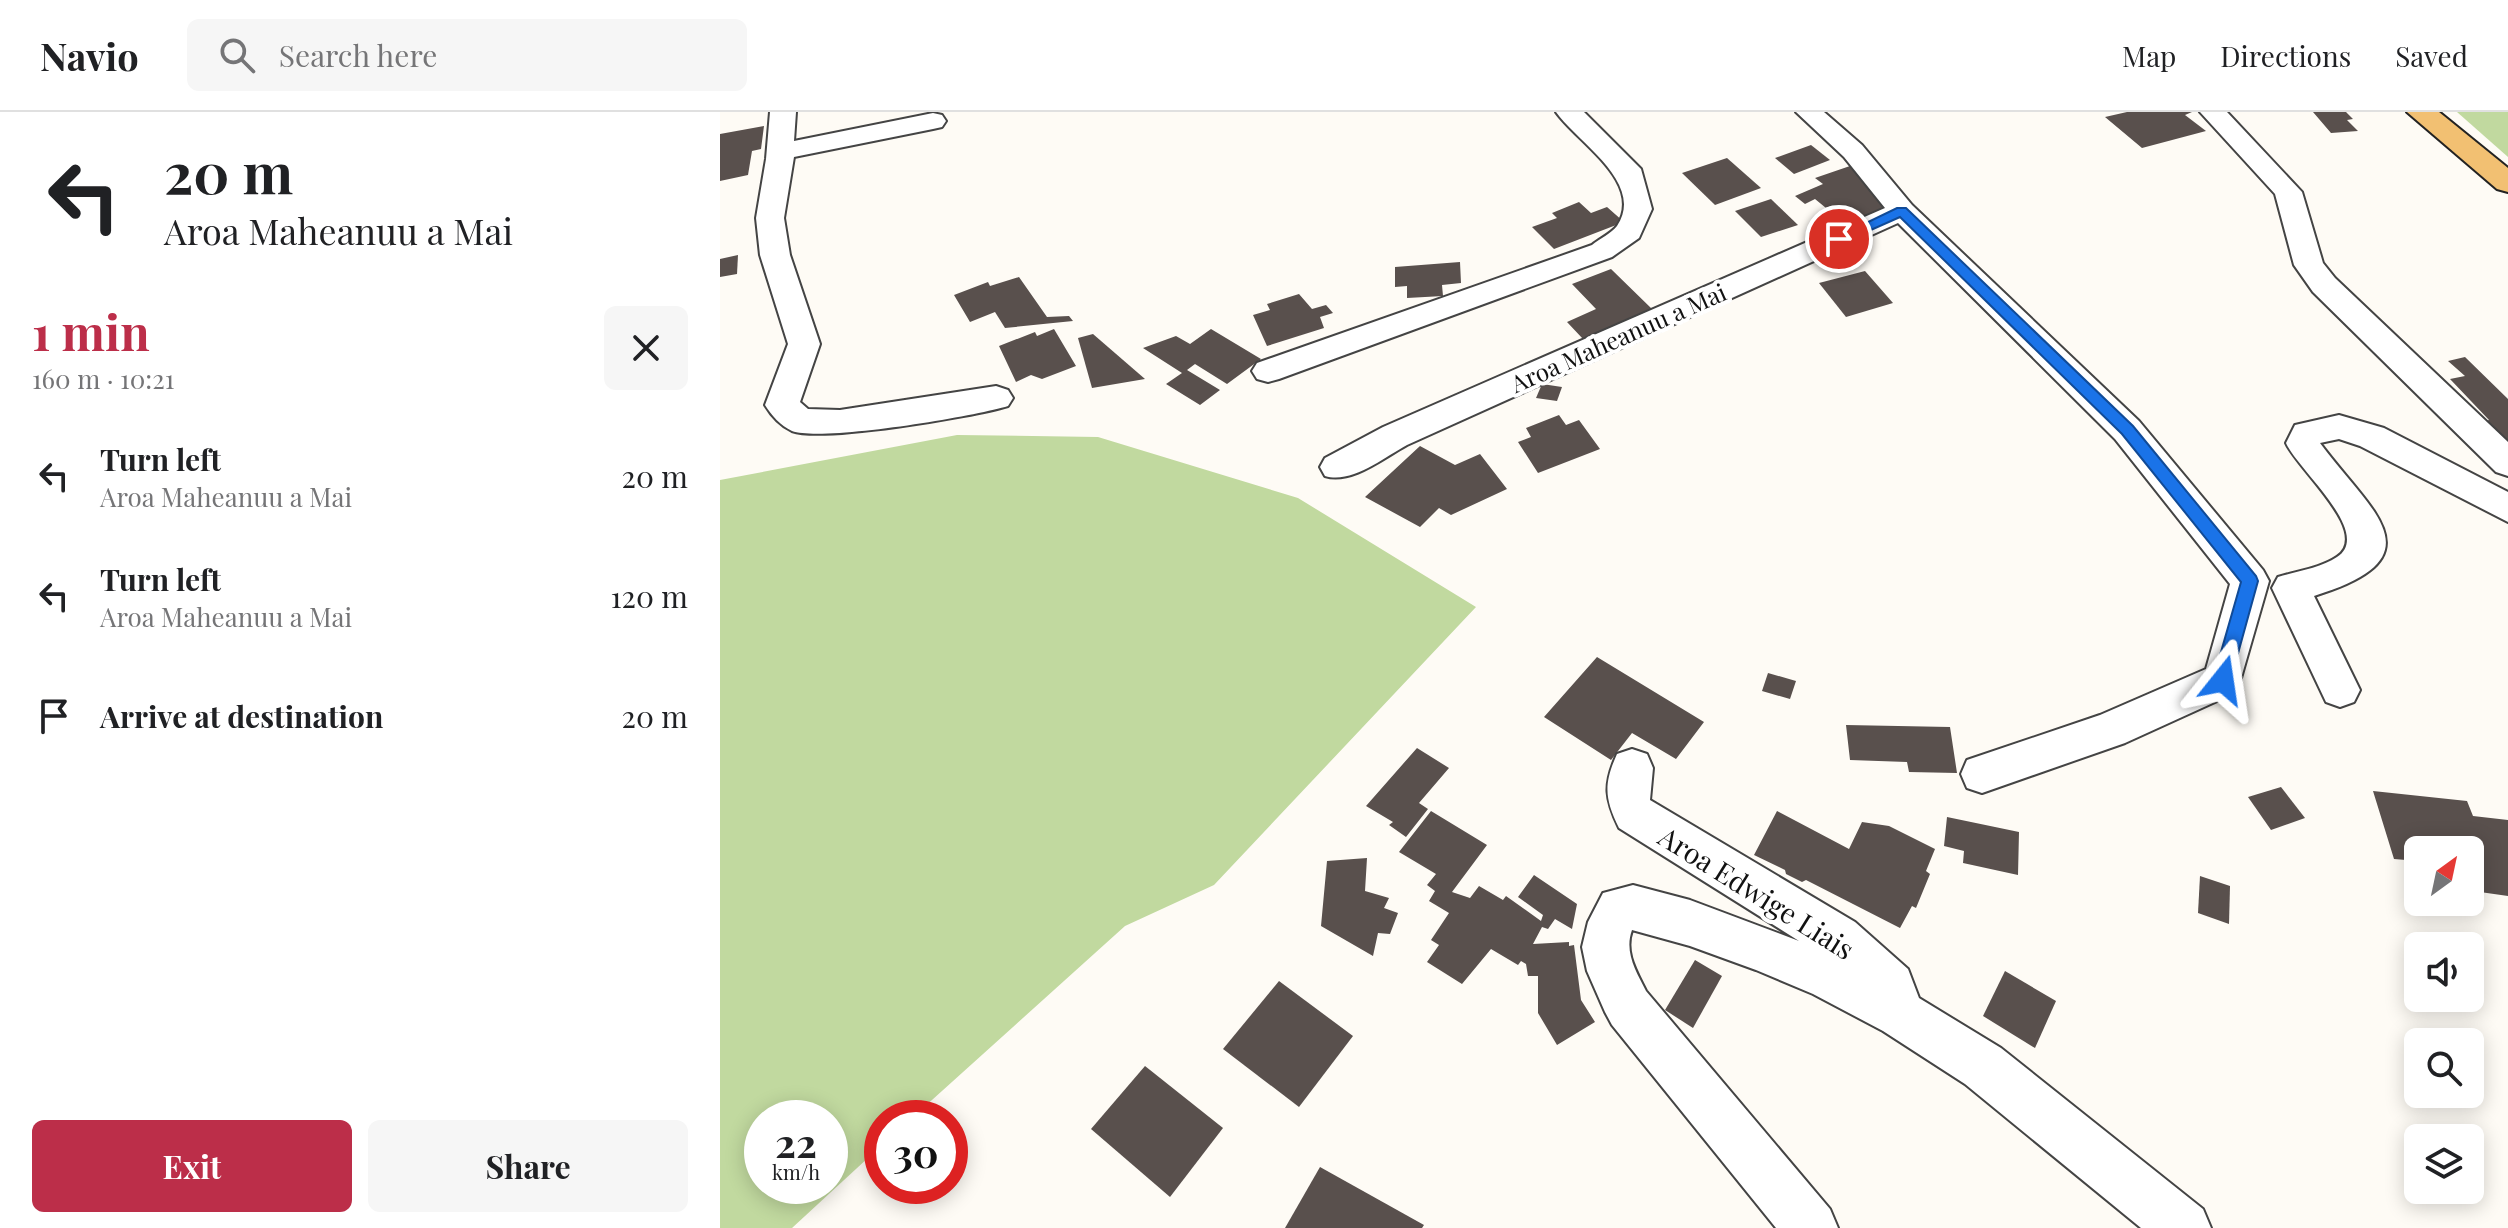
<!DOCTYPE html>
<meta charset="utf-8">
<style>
body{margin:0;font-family:"Playfair Display",serif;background:#f6f6f6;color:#202124;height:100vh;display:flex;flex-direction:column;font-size:30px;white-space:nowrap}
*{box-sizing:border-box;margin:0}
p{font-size:26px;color:#757577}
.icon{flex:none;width:44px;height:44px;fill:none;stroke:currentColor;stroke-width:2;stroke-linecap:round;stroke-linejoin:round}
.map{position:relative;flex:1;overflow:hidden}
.side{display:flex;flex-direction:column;background:#fff;width:720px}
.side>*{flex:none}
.guide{background:#fff;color:#202124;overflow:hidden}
.needle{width:52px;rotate:33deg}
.controls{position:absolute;left:1684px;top:724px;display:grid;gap:16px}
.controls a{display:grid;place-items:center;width:80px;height:80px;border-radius:12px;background:#fff;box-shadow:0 4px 20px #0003;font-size:40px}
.speed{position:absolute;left:24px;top:988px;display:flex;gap:16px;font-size:40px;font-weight:700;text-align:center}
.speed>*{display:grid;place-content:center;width:104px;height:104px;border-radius:50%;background:#fff;box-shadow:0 4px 20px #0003;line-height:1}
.speed small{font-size:20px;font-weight:400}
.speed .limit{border:12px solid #d22;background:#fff;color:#111}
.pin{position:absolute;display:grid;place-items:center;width:68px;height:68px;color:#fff;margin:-34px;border:4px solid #fff;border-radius:50%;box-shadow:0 2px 8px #0007}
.me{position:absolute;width:88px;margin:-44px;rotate:15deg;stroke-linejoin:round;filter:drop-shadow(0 0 6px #0008)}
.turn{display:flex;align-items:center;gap:28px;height:168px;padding:0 32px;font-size:36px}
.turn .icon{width:104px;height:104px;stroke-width:2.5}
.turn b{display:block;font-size:56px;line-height:68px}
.round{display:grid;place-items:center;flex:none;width:84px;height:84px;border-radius:12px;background:#f6f6f6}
.summary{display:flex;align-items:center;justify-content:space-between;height:136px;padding:0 32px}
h1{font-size:48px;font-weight:700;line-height:60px;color:#bc2e49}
.cta{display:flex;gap:16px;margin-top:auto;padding:16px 32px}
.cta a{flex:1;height:92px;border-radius:12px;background:#bc2e49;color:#fff;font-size:32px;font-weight:700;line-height:92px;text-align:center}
.cta a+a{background:#f6f6f6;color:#202124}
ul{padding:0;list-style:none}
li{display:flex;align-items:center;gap:24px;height:120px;padding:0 32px}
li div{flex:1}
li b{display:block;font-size:30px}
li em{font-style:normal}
header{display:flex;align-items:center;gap:48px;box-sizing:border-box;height:112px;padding:0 40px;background:#fff;border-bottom:2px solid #e0e0e0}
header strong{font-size:38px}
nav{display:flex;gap:44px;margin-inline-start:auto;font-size:28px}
.search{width:560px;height:72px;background:#f6f6f6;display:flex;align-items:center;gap:20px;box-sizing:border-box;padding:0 28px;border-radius:12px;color:#757577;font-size:30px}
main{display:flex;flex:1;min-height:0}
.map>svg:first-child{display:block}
.forest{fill:#c1d99f;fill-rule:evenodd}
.building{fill:#59504d}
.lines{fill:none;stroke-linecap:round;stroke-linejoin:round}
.minor-casing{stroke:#444;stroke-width:4}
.major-casing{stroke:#222;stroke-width:4}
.minor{fill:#fff;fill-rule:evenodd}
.major{fill:#f2c072;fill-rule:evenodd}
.route{fill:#1a73e8;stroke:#114b97;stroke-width:2}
.labels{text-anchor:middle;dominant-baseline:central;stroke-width:8;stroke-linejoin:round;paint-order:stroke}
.far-street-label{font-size:24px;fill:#111;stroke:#fff}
.street-label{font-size:28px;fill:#111;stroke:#fff}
</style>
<header>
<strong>Navio</strong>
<div class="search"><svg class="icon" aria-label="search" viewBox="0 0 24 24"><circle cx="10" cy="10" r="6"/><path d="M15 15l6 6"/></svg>Search here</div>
<nav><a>Map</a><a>Directions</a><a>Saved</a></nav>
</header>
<main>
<section class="side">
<div class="guide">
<div class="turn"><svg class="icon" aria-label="left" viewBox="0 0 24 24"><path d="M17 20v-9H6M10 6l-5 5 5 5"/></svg><div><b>20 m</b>Aroa Maheanuu a Mai</div></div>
</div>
<div class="summary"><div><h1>1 min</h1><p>160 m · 10:21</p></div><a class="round"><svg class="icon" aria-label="close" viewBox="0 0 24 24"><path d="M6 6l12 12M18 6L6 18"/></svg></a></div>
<ul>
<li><svg class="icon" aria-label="left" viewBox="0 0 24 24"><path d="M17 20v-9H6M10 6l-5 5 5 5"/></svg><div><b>Turn left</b><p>Aroa Maheanuu a Mai</p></div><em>20 m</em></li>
<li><svg class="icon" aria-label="left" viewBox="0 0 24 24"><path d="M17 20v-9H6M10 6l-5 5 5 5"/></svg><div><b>Turn left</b><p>Aroa Maheanuu a Mai</p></div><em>120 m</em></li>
<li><svg class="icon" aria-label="arrive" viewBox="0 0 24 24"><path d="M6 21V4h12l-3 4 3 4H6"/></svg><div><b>Arrive at destination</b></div><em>20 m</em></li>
</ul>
<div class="cta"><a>Exit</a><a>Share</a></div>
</section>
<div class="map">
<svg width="1788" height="1116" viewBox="0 0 1788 1116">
<rect width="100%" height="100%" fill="#fefbf5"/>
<g class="forest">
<polygon points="1737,0 1788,0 1788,45"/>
<path d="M237,323L378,325L578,386L756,495L494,773L405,814L192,1006H162V1033L72,1116H0V368ZM42,1006H110V1074H42Z"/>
</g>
<g class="building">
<polygon points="1407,0 1472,0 1465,3 1486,19 1422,36 1385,5"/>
<polygon points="1593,0 1626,0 1633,7 1627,8 1638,19 1611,21"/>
<polygon points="44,14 41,37 32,39 28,63 0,69 0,22"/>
<polygon points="1091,33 1110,48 1074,62 1055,46"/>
<polygon points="1007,46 1041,76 995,93 962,61"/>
<polygon points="1130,54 1176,95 1129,111 1111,94 1106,96 1095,87 1085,92 1075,84 1103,72 1095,66"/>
<polygon points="1051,87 1078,113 1041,125 1015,99"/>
<polygon points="859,90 871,101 887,95 904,110 834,137 812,115 837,106 832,101"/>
<polygon points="18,143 17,162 0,165 0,147"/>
<polygon points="740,150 741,171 722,173 723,184 687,186 687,174 675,175 675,155"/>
<polygon points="891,157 932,197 863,227 847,210 876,197 852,172"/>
<polygon points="1145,159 1173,191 1126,205 1099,171"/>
<polygon points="299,165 327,205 349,204 353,209 285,216 275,200 250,210 234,183 268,170 270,174"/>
<polygon points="579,182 592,197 606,193 613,201 600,205 604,216 547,234 533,203 550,198 547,192"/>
<polygon points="334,217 356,254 322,267 311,263 296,270 279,234 315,220 317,224"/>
<polygon points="491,217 541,247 507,272 475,252 467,258 500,278 480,293 446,272 462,261 423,236 456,224 470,232"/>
<polygon points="373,222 425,267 372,276 358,226"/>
<polygon points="1745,245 1788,287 1788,334 1763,310 1769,308 1730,267 1745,264 1728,249"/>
<polygon points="822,272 842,275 837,289 816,286"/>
<polygon points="839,303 846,313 859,308 880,337 818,361 798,330 811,325 806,316"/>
<polygon points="700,334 735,353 760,342 787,377 731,403 719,396 700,415 645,385"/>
<polygon points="877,545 984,610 956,647 912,621 891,648 824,605"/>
<polygon points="1048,561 1076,569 1070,587 1042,579"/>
<polygon points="1126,613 1230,615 1237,661 1189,660 1187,650 1130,648"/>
<polygon points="697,636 729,656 699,691 708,697 686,725 669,713 673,710 646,694"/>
<polygon points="1561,675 1585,706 1551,718 1528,685"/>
<polygon points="1653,679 1747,689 1753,704 1788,708 1788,784 1753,779 1750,769 1750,738 1698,738 1698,749 1674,747"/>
<polygon points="711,699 767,733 732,780 750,786 759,774 783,788 786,784 821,809 823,803 798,785 814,763 857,792 852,817 835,807 828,817 822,815 813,832 849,830 849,834 854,833 861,888 875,910 837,933 818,901 818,864 808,864 806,852 801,849 798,853 771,837 742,872 707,850 719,833 711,828 729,801 709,789 715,779 707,773 716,762 679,740"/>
<polygon points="1057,699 1129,737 1142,710 1169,714 1215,737 1206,759 1210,762 1196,796 1192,794 1180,816 1086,768 1082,770 1066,762 1065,758 1034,743"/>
<polygon points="1227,705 1299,720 1298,763 1243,751 1244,739 1224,734"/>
<polygon points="647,746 645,779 669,786 664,796 678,801 670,822 658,821 653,844 601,814 607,749"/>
<polygon points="1480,764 1510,774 1509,812 1478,801"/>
<polygon points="975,848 1002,864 973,916 945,898"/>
<polygon points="1285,859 1336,889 1315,936 1263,904"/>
<polygon points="559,869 633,924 579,995 503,937"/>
<polygon points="425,954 503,1016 450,1085 371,1017"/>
<polygon points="600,1055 704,1113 702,1116 565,1116"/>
</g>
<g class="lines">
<defs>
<g id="minor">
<path d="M50,0H76L74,29L213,1L222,3L226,9L222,15L213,17L74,45L64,106L70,143L100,232L80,290L88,297L120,298L276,274L288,278L293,286L288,294C252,305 102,330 72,319C61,314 51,303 45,293L68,232L40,143L36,106L46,47Z"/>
<path d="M836,0H864L921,57L932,97L919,126L892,145L559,267L548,270L537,267L532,259L537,251L872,133C879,127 892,121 897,114C926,71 857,30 836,0Z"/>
<path d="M1076,0H1104L1142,33L1192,93L1419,309L1543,458L1549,469L1517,580L1405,631L1262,681L1247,676L1241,662L1247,648L1380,603L1486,557L1510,472L1395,327L1178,111L687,333C663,346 632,372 605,364L600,355L605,346L663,315L1165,96L1124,45Z"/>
<polygon points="1480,0 1507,0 1582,80 1603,151 1615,166 1788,330 1788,364 1776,360 1593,180 1574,153 1555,82"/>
<path d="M1619,303L1664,316L1788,380V410L1640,334L1619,327L1600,331C1650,399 1722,445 1594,484L1640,578L1634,590L1620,595L1606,590L1552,476L1558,465C1577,459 1601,456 1617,445C1654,421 1577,357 1566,331L1575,313Z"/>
<path d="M912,637L927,642L933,656L930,688L1135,810L1188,857L1199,886L1281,936L1483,1097L1491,1116H1421L1245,972L1163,919L1093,882L1036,858L970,834L912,818C904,840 916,859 926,879L1110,1097L1118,1116H1056L892,913L885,900L867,859L862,835L868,810L883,781L913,773L970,788L1079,829L899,716C885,687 883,673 897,642Z"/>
</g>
<polygon id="major" points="1687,0 1719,0 1788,56 1788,80 1777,77"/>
</defs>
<use href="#minor" class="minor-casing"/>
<use href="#major" class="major-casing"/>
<use href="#minor" class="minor"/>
<use href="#major" class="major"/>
</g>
<polygon class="route" points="1177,96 1186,96 1413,314 1536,464 1538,469 1509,574 1496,574 1493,568 1521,470 1402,322 1180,105 1124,130 1113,127"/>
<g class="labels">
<g class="far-street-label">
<text transform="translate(898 225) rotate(-24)">Aroa Maheanuu a Mai</text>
</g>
<g class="street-label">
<text transform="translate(1037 780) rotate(32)">Aroa Edwige Liais</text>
</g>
</g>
</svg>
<div class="controls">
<a><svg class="needle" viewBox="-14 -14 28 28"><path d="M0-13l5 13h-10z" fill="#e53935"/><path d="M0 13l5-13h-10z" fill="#757577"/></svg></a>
<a><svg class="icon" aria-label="sound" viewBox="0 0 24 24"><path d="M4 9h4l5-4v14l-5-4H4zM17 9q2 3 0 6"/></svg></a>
<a><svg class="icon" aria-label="search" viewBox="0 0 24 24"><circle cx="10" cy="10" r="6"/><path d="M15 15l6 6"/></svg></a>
<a><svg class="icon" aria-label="layers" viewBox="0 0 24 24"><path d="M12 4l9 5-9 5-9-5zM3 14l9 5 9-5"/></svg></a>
</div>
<div class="speed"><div>22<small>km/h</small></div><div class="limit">30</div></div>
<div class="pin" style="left:1119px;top:127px;background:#d93025"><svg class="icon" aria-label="arrive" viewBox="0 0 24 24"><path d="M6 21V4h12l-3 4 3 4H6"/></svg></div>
<svg class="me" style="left:1503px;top:568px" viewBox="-20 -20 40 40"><path d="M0-17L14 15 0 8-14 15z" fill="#1a73e8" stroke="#fff" stroke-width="4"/></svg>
</div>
</main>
